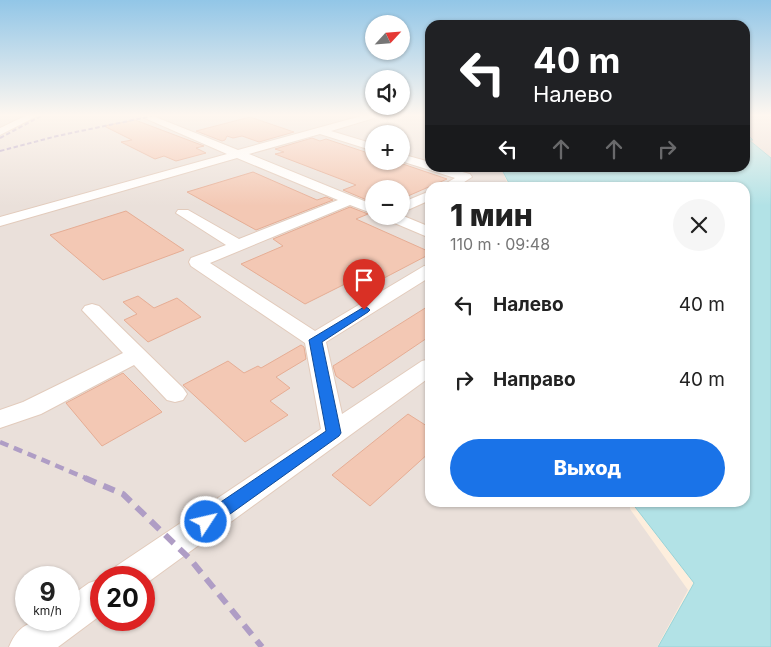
<!DOCTYPE html>
<html lang="ru">
<meta charset="utf-8">
<style>
body{margin:0;font-family:Inter,sans-serif;background:#f6f6f6;color:#222;height:100vh;display:flex;flex-direction:column;font-size:19px;white-space:nowrap}
*{box-sizing:border-box;margin:0}
p{font-size:16px;color:#767676}
.icon{flex:none;width:28px;height:28px;fill:none;stroke:currentColor;stroke-width:2;stroke-linecap:round;stroke-linejoin:round}
.map{position:relative;flex:1;overflow:hidden}
.side{position:absolute;left:425px;top:182px;width:325px;height:325px;display:flex;flex-direction:column;background:#fff;border-radius:15px;box-shadow:0 1px 4px #0004}
.side>*{flex:none}
.guide{position:absolute;left:425px;top:20px;width:325px;height:152px;border-radius:15px;box-shadow:0 1px 4px #0004;background:#202124;color:#fff;overflow:hidden}
.needle{width:32px;rotate:64deg}
.tools{position:absolute;left:365px;top:15px;display:grid;gap:10px}
.tools a{display:grid;place-items:center;width:45px;height:45px;border-radius:50%;background:#fff;box-shadow:0 1px 4px #0004;font-size:25px}
.speed{position:absolute;left:15px;top:566px;display:flex;gap:10px;font-size:25px;font-weight:700;text-align:center}
.speed>*{display:grid;place-content:center;width:65px;height:65px;border-radius:50%;background:#fff;box-shadow:0 1px 4px #0004;line-height:1}
.speed small{font-size:12px;font-weight:400}
.speed .limit{border:8px solid #d22;background:#fff;color:#111}
.pin{position:absolute;display:grid;place-items:center;width:42px;height:42px;color:#fff;margin:-51px -21px;border-radius:50% 50% 50% 0;rotate:-45deg;box-shadow:0 0 5px #0007}
.pin .icon{rotate:45deg}
.me{position:absolute;width:55px;margin:-28px;rotate:55deg;stroke-linejoin:round;filter:drop-shadow(0 0 4px #0008)}
.turn{display:flex;align-items:center;gap:18px;height:105px;padding:0 25px;font-size:22px}
.turn .icon{width:65px;height:65px;stroke-width:2.5}
.turn b{display:block;font-size:35px;line-height:42px}
.lanes{display:flex;align-items:center;height:48px;padding:0 25px;background:#0003;justify-content:center;gap:25px;direction:ltr}
.lanes .off{opacity:.35}
.round{display:grid;place-items:center;flex:none;width:52px;height:52px;border-radius:26px;background:#f6f6f6}
.head{display:flex;align-items:center;justify-content:space-between;height:85px;padding:0 25px}
h1{font-size:30px;font-weight:800;line-height:38px}
.primary-button{display:flex;gap:10px;margin-top:auto;padding:10px 25px}
.primary-button a{flex:1;height:58px;border-radius:30px;background:#1a73e8;color:#fff;font-size:20px;font-weight:800;line-height:58px;text-align:center}
ul{padding:0;list-style:none}
li{display:flex;align-items:center;gap:15px;height:75px;padding:0 25px}
li div{flex:1}
li b{display:block;font-size:19px}
li em{font-style:normal}
.map>svg:first-child{display:block}
.industrial{fill:#eae0da;fill-rule:evenodd}
.water{fill:#b2e2e6;stroke:#98d3d8}
.building{fill:#f3c8b4;stroke:#e6ad94}
.lines{fill:none;stroke-linecap:round;stroke-linejoin:round}
.minor-casing{stroke:#e2cbbc;stroke-width:2}
.minor{fill:#fff;fill-rule:evenodd}
.rail-far2{stroke:#af9dc5;stroke-width:2;stroke-dasharray:4.5 2.5;stroke-linecap:butt}
.rail-far1{stroke:#af9dc5;stroke-width:4.5;stroke-dasharray:9 6;stroke-linecap:butt}
.rail{stroke:#af9dc5;stroke-width:6;stroke-dasharray:12 8;stroke-linecap:butt}
.route{fill:#1a73e8;stroke:#114b97}
</style>
<div class="map">
<svg width="771" height="647" viewBox="0 0 771 647">
<rect width="100%" height="100%" fill="#fdeedd"/>
<g class="industrial">
<path d="M0,116H430V168H501L509,187L430,188V502L630,503V509L688,590L657,647H0ZM374,134H401V161H374ZM374,189H401V216H374ZM26,578H69V620H26ZM101,578H144V620H101Z"/>
<polygon points="745,116 771,116 771,158 748,139 752,139 745,132"/>
</g>
<polygon class="water" points="745,132 753,140 749,140 771,158 771,647 658,647 694,583 632,503 745,502 745,188 511,187 501,168 745,168"/>
<g class="building">
<polygon points="250,117 294,132 259,142 242,136 233,138 227,136 225,140 222,141 196,131"/>
<polygon points="135,120 204,146 196,148 206,153 176,161 164,156 155,159 121,142 132,140 104,126"/>
<polygon points="312,138 320,141 326,139 374,155 374,161 394,161 447,179 401,199 401,189 374,189 374,203 343,190 356,185 275,154 284,152 275,149"/>
<polygon points="253,172 317,200 326,197 333,200 256,230 187,192"/>
<polygon points="350,207 368,214 356,219 430,252 430,254 365,288 351,281 305,304 241,264 283,246 273,239"/>
<polygon points="126,211 184,250 103,280 50,235"/>
<polygon points="138,296 154,308 177,298 201,317 148,342 124,320 137,314 123,302"/>
<polygon points="430,305 430,336 353,388 336,376 333,366"/>
<polygon points="301,345 304,347 306,359 276,377 290,388 270,401 288,415 245,442 183,385 228,361 244,373 258,366 261,368"/>
<polygon points="123,373 162,412 102,446 66,403"/>
<polygon points="408,414 430,428 430,452 370,506 332,475"/>
</g>
<g class="lines">
<defs>
<g id="minor">
<polygon points="25,116 37,116 0,135 0,128"/>
<polygon points="140,116 153,116 238,150 361,116 376,116 374,118 331,131 374,144 374,151 320,134 249,154 374,205 374,214 350,205 210,263 315,331 424,266 430,265 430,277 326,342 342,414 422,361 430,359 430,377 144,585 144,578 111,578 115,567 321,429 305,343 191,266 189,262 191,258 226,245 176,213 178,210 188,210 239,239 338,200 237,158 0,226 0,217 227,154"/>
<polygon points="401,154 430,162 430,168 447,168 470,174 472,177 455,188 438,188 455,178 401,161"/>
<polygon points="430,191 430,200 401,213 401,203"/>
<polygon points="401,215 430,227 430,238 385,219 383,216"/>
<polygon points="92,304 99,306 183,388 187,394 183,400 175,402 167,400 134,365 41,414 0,428 0,410 23,402 123,353 82,310 85,306"/>
<path d="M101,579V615L58,647H9C21,617 41,620 69,620V597L89,583Z"/>
</g>
</defs>
<use href="#minor" class="minor-casing"/>
<use href="#minor" class="minor"/>
<g class="rail-far2">
<polyline points="0,138 41,116"/>
<polyline points="0,151 57,136 152,116"/>
</g>
<polyline class="rail-far1" points="0,442 88,479"/>
<polyline class="rail" points="85,478 123,494 190,559 262,647"/>
</g>
<linearGradient id="sky" x2="0" y2="1"><stop stop-color="#92c6e7"/><stop offset="0.56" stop-color="#fef7f0"/><stop offset="1" stop-color="#fef7f0" stop-opacity="0"/></linearGradient>
<rect width="771" height="206" fill="url(#sky)"/>
<polygon class="route" points="364,307 368,308 370,310 368,312 322,342 341,433 339,436 212,527 206,529 200,527 198,522 200,516 326,431 309,340"/>
</svg>
<div class="tools">
<a><svg class="needle" viewBox="-14 -14 28 28"><path d="M0-13l5 13h-10z" fill="#e53935"/><path d="M0 13l5-13h-10z" fill="#767676"/></svg></a>
<a><svg class="icon" aria-label="sound" viewBox="0 0 24 24"><path d="M4 9h4l5-4v14l-5-4H4zM17 9q2 3 0 6"/></svg></a>
<a>+</a>
<a>−</a>
</div>
<div class="speed"><div>9<small>km/h</small></div><div class="limit">20</div></div>
<div class="pin" style="left:364px;top:310px;background:#d93025"><svg class="icon" aria-label="arrive" viewBox="0 0 24 24"><path d="M6 21V4h12l-3 4 3 4H6"/></svg></div>
<svg class="me" style="left:206px;top:522px" viewBox="-20 -20 40 40"><circle r="17" fill="#1a73e8" stroke="#fff" stroke-width="3"/><path d="M0-11L8 9 0 5-8 9z" fill="#fff"/></svg>
<div class="guide">
<div class="turn"><svg class="icon" aria-label="left" viewBox="0 0 24 24"><path d="M17 20v-9H6M10 6l-5 5 5 5"/></svg><div><b>40 m</b>Налево</div></div>
<div class="lanes"><svg class="icon" aria-label="left" viewBox="0 0 24 24"><path d="M17 20v-9H6M10 6l-5 5 5 5"/></svg><svg class="icon off" aria-label="ahead" viewBox="0 0 24 24"><path d="M12 20V5M6 11l6-6 6 6"/></svg><svg class="icon off" aria-label="ahead" viewBox="0 0 24 24"><path d="M12 20V5M6 11l6-6 6 6"/></svg><svg class="icon off" aria-label="right" viewBox="0 0 24 24"><path d="M7 20v-9h11M14 6l5 5-5 5"/></svg></div>
</div>
<section class="side">
<div class="head"><div><h1>1 мин</h1><p>110 m · 09:48</p></div><a class="round"><svg class="icon" aria-label="close" viewBox="0 0 24 24"><path d="M6 6l12 12M18 6L6 18"/></svg></a></div>
<ul>
<li><svg class="icon" aria-label="left" viewBox="0 0 24 24"><path d="M17 20v-9H6M10 6l-5 5 5 5"/></svg><div><b>Налево</b></div><em>40 m</em></li>
<li><svg class="icon" aria-label="right" viewBox="0 0 24 24"><path d="M7 20v-9h11M14 6l5 5-5 5"/></svg><div><b>Направо</b></div><em>40 m</em></li>
</ul>
<div class="primary-button"><a>Выход</a></div>
</section>
</div>
